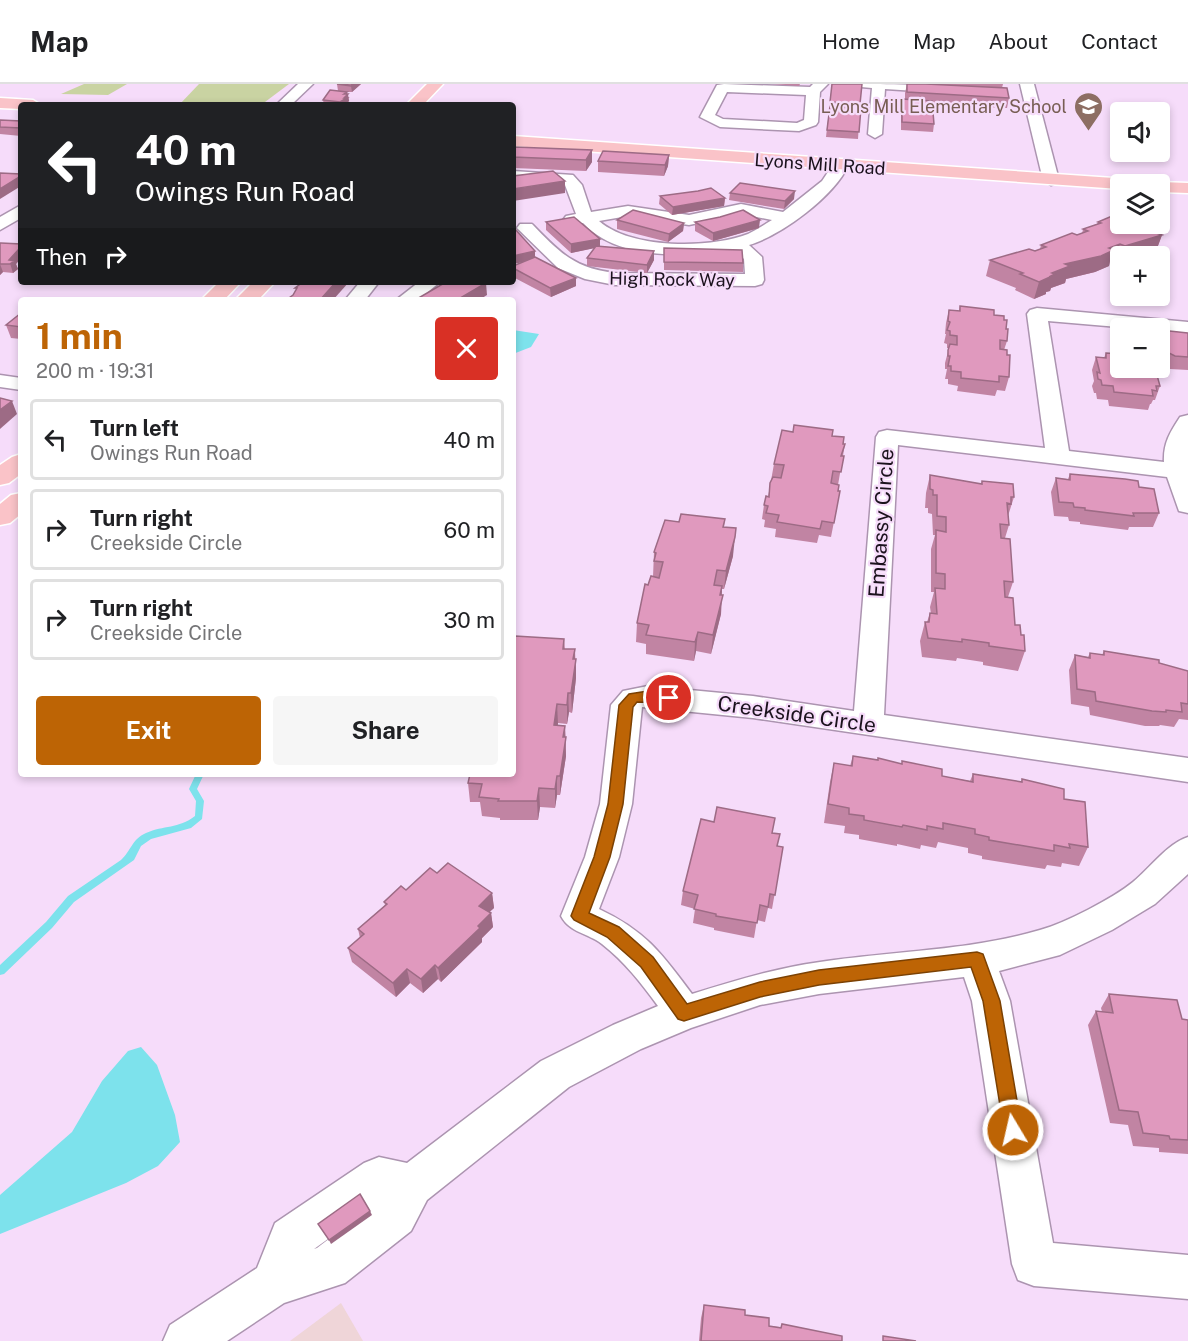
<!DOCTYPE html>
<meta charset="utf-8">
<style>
body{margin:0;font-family:"Public Sans",sans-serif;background:#f6f6f6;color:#202124;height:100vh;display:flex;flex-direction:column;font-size:22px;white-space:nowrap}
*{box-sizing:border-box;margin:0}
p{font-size:20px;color:#757577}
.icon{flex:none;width:33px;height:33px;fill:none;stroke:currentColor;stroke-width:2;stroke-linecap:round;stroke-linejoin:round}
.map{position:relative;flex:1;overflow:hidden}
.panel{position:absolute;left:18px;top:213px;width:498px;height:480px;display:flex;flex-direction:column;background:#fff;border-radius:6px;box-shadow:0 3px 9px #0003}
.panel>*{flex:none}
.top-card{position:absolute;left:18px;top:18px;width:498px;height:183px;border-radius:6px;box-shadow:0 3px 9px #0003;background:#202124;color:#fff;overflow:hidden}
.tools{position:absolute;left:1110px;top:18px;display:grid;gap:12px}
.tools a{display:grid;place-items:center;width:60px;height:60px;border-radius:6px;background:#fff;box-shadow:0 3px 9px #0003;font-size:30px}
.pin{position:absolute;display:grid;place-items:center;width:51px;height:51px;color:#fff;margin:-26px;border:3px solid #fff;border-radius:50%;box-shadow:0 2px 6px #0007}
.me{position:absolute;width:66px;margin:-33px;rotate:351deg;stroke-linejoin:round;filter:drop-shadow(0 0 4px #0008)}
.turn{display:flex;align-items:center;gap:21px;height:126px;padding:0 18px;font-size:27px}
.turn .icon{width:78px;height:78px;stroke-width:2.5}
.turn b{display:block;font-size:42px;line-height:51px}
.then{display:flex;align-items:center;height:57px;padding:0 18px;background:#0003;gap:12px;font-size:22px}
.round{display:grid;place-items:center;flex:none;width:63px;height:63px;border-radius:6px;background:#f6f6f6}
.summary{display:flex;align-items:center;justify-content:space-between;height:102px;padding:0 18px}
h1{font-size:36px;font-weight:700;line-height:45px;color:#bd6405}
.cta{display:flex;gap:12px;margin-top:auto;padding:12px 18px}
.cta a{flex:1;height:69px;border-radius:6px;background:#bd6405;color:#fff;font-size:24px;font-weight:700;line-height:69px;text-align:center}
.cta a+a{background:#f6f6f6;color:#202124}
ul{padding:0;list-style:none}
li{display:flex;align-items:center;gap:18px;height:81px;margin:0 12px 9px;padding:0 6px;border:3px solid #e0e0e0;border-radius:6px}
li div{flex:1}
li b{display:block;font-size:22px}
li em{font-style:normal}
header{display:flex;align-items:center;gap:36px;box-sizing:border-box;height:84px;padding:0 30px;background:#fff;border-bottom:2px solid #e0e0e0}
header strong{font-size:28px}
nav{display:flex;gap:33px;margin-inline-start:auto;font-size:21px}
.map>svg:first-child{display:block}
.commercial{fill:#efd5d8}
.green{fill:#c9d3a2}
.water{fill:#7de2ec}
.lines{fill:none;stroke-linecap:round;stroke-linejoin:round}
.stream{fill:#7de2ec;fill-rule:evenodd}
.minor-casing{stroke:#ac94b0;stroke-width:3}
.major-casing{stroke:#fff;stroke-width:3}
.minor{fill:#fff;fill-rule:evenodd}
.major{fill:#fac3c8;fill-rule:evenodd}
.wall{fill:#c184a3}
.shaded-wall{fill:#9d6b85}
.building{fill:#e099be;stroke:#9d6b85;stroke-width:1.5}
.route{fill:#bd6405;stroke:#7b4103;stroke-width:1.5}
.labels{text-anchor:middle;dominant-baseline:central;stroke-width:4.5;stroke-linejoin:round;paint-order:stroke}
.far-education-label{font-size:18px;fill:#785e54;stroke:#f6dcfa;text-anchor:end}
.far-street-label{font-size:18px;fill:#1b121d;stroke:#f6dcfa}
.street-label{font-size:21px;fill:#1b121d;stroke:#f6dcfa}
</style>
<header>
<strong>Map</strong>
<nav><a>Home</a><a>Map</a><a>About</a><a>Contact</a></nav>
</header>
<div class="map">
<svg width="1188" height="1257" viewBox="0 0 1188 1257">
<rect width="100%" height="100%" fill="#f6dcfa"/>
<polygon class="commercial" points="341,1219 363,1257 290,1257"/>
<g class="green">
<polygon points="84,0 127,0 108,11 61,10"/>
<polygon points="199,0 289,0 261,21 179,21"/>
</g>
<g class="water">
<polygon points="513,246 539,250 531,263 513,270"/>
<polygon points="141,963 157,981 175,1031 180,1058 158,1082 126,1099 0,1150 0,1111 72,1048 102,997 128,967"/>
</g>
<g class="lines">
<path class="stream" d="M196,690H204L197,705L204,717L202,735L191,744L151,755L141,762L134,776L74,818L52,844L4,890L0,891V881L46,838L68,812L121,776C131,767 132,755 146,749C164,741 178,745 195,732L196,717L189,705Z"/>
<defs>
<g id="minor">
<polygon points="298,0 313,0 291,21 276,21"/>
<path d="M724,0L810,3L813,0H828L820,8L818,38L816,41L799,47L720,43L700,33L717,1ZM727,8L806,11L804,36L797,39L723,35L715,31Z"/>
<path d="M859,0C877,0 943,0 954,5L947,9L885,5L882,50L875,54L868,50L872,4L861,3Z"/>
<polygon points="1020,0 1034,0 1059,96 1057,99 1051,101 1043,96"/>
<path d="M840,77L848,82C833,113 782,151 749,161L762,173L764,196L762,200L755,202L615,201L585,195L558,184L517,144L520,140H532C560,169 574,184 615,189L745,190L744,175L733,165C687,173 618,177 583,139L566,140L563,136L566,132L576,130L565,101L513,97V87L573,91L582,101L591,128L628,122L689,131L741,120L783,128L822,97L834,79ZM741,130L772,136C764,141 756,146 748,150C709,165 631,165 599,137L628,132L689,141Z"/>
<polygon points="21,121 21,134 0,146 0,133"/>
<polygon points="360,198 379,198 365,216 345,216"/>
<polygon points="419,198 440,198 418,216 396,216"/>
<path d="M1037,224L1188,238V250L1160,247V244H1130L1048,237L1069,367L1164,378C1163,360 1170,348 1180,333L1188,331V429L1179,427L1167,393L898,361L884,631L1188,674V698L753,634L642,623L632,720L619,773L599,825C646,847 662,870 692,910C734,897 776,884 820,878C893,867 969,867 1040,846C1065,839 1112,815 1133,798C1150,784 1167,760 1188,753V790L1155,820L1112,846L1060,871L999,887L1010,917L1053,1159L1188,1171V1215L1034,1202L1018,1196L1012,1180L972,917L964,893L819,910L760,921L691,944L641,965L569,1003L427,1116L411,1147L345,1199L284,1219L227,1257H163L170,1241L257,1184L275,1139L364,1079L379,1073L407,1079L541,977L613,941L658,922C641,899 625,878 602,860C588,849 570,849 561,832L585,773L600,720L611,621L623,607L648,602L753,612L854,627L876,353L879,348L887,346L1045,364L1027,230L1030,226ZM346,1142L317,1164L314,1165Z"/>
<polygon points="0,291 21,294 21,306 0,303"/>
</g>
<g id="major">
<polygon points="427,0 443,0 423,21 406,21"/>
<polygon points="0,14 33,16 41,21 21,21 21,25 0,24"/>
<polygon points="513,52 1128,95 1134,96 1137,100 1120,100 1120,105 513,62"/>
<polygon points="1160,98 1188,99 1188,109 1160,108 1160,100 1153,100"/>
<polygon points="219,198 241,198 224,216 201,216"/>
<polygon points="253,198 275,198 258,216 235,216"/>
<polygon points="21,370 21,390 9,399 0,401 0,381 12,373"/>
<polygon points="21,409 21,430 10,439 0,441 0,420 11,411"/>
</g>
</defs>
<use href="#minor" class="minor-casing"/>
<use href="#major" class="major-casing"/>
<use href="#minor" class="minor"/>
<use href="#major" class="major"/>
</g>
<g class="wall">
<polygon points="337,0 361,0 352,8 347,8 349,17 348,18 348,21 324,21 323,16 338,7"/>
<polygon points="772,0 800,0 799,2"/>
<polygon points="832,0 860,20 858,55 826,53"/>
<polygon points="907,0 1003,0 1002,4 1009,14 1007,24 933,20 934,40 933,48 901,46 901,22 902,15 905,15 905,9"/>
<polygon points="0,36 21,37 21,52 0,50"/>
<polygon points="513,64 592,66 592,78 586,87 513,84"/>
<polygon points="669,71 668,82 664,92 598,88 598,77"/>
<polygon points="730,109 794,115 784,125 729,116"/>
<polygon points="660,112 725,114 724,122 672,131 659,120"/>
<polygon points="617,136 684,139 683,147 668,158 617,145"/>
<polygon points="546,138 600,162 654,176 647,189 587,182 587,174 594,164 571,169 546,146"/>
<polygon points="695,138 759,144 713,157 695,147"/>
<polygon points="1098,138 1162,151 1156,167 1138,172 1120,172 1120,178 1114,176 1110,177 1109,182 1095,188 1066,195 1065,199 1051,204 1050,207 1046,208 1046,210 1034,215 1015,206 1016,204 986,192 990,176 1035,167 1040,165 1041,161 1082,150 1083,145 1097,140"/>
<polygon points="0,159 21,160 21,174 16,180 18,185 13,189 3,188 0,191"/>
<polygon points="664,164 743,179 743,188 664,186"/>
<polygon points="535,167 535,173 576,202 551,213 513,193 513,182 522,178"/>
<polygon points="960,222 994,231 1004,236 1007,257 1004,266 1009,293 1005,307 997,306 995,312 957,307 958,302 948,300 948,295 945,295 947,285 945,285 945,279 949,264 947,264 947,260 944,259 946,250 945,250 946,239 949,226 959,227"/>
<polygon points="21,229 21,255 11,254 6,241"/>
<polygon points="1160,246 1188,249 1188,286 1170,285 1160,280"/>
<polygon points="1106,269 1160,302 1155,316 1153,316 1151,320 1150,320 1148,326 1109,322 1108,316 1097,315 1096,309 1094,309 1092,302 1094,297 1092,286 1096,273 1104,274"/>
<polygon points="832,352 843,360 845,360 838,401 838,407 840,407 831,453 819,451 817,459 775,453 776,445 764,443 765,436 762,435 764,421 768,413 774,380"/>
<polygon points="1070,390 1139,403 1159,429 1153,443 1129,443 1128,446 1080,440 1080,438 1069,437 1068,433 1054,432 1051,408 1056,394 1068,395"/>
<polygon points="930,391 981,400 982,397 1014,413 1008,432 1009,441 1005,454 1013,498 1008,513 1015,541 1021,551 1025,567 1018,587 983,581 983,578 957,574 956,577 922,573 920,557 925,538 927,538 930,529 931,530 930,523 934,508 931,508 931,465 935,451 933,451 932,430 928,429 928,424 925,424 926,409"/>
<polygon points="725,435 724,443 733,472 724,505 722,505 721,530 711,570 696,567 694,577 646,570 646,560 636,558 637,539 648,501 653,493 654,468 679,438"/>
<polygon points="564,555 565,565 575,565 576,594 572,629 569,628 567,640 558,639 558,641 565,642 566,672 560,711 557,711 555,724 540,723 538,736 500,736 500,734 482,732 480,718 470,718 468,699"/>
<polygon points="1104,567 1188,587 1188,636 1179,635 1174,643 1160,641 1159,642 1145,642 1090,631 1089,623 1071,620 1069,586 1075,571 1088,573 1090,569 1102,571"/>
<polygon points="853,672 902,680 902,677 942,692 970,697 973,690 1021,698 1022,695 1064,715 1088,763 1079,782 1062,779 1061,783 1047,781 1045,785 982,775 982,772 968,769 968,764 938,758 936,764 921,761 920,765 897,760 897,762 859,755 859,751 844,749 845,742 824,739 830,698 834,679 850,682"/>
<polygon points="772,749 778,762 783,763 772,825 768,824 765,838 757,836 754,854 714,846 714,844 693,839 695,825 681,821 683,807"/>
<polygon points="437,789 492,809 494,824 489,828 491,829 493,843 482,854 482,858 441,898 438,895 423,909 410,899 396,913 352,878 348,864 360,854 358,845 385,821 384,818"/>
<polygon points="1109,910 1182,935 1188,936 1188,1070 1159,1068 1159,1064 1133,1062 1128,1041 1110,1039 1088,941 1096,927 1102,928 1101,924"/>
<polygon points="704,1221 745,1231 769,1242 781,1243 782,1240 842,1257 699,1257 701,1234"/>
</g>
<g class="shaded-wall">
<polygon points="353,0 361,0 352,8 351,2"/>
<polygon points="347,8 347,11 348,10 349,17 348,18 348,21 340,21 340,18 344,10"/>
<polygon points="592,66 592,78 586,87 586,76"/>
<polygon points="669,71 668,82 664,92 665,81"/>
<polygon points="21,92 21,102 0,115 0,105"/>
<polygon points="565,97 565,109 513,117 513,105"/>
<polygon points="795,107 794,115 784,125 785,117"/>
<polygon points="725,114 724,122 672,131 673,123"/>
<polygon points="760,136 759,144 713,157 713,149"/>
<polygon points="684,139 683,147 668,158 669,150"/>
<polygon points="1162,151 1156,167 1138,172 1122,172 1125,162"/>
<polygon points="600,155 600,163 571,169 571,160"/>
<polygon points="1120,160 1114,176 1110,177 1109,182 1095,188 1066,195 1065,199 1051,204 1050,207 1046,208 1046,210 1034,215 1039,198 1065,180"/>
<polygon points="19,165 21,170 21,174 16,180 18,185 13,189 9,176"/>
<polygon points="535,167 535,176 513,180 513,172"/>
<polygon points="654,167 654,176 647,189 647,181"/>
<polygon points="0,180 3,188 0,191"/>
<polygon points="576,194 576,202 551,213 550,204"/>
<polygon points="336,198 349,198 333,216 320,216"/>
<polygon points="486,199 487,211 479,216 457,216"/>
<polygon points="12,317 17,330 0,345 0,326"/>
<polygon points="735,453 733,472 724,505 726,487"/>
<polygon points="722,502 721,530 711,570 713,551"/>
<polygon points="698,548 696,567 694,577 695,558"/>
<polygon points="575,565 575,583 576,575 576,594 572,629 571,609"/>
<polygon points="568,609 569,628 567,640 567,621"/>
<polygon points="557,620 558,639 555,660 554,641"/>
<polygon points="565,642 566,672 560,711 560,692"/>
<polygon points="557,692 557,711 555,724 555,705"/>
<polygon points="539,704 540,723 538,736 537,717"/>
<polygon points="492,809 494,824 481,836 479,822"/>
<polygon points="491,829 493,843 482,854 482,858 441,898 438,884"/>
<polygon points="435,881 438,895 423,909 421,895"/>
<polygon points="407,885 410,899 396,913 393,899"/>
<polygon points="370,1127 372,1131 331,1160 329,1156"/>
</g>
<g class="building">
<polygon points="337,0 353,0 351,2"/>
<polygon points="832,0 862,0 860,20 830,18"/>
<polygon points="907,0 926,0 1007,4 1009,14 907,8"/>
<polygon points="330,6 347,8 344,10 348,10 344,14 347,14 340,18 323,16"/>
<polygon points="902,15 932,17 934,40 902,38"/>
<polygon points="830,22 861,24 859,48 827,46"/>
<polygon points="0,36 21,37 21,44 0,43"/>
<polygon points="514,63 592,66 586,76 513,73 513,64"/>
<polygon points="603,67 669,71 665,81 598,77"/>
<polygon points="553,87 565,97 513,105 513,92"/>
<polygon points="0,89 21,90 21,92 0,105"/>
<polygon points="740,99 795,107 785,117 730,109"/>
<polygon points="711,104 725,114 673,123 660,112 698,107"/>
<polygon points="633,126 684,139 669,150 617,136"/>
<polygon points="743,126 760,136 713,149 695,138 720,133"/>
<polygon points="1112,132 1120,135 1120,140 1132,140 1162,151 1125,162 1120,160 1109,164 1114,166 1101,172 1065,180 1070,182 1052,189 1055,190 1049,193 1050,193 1039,198 1020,190 1023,189 990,176 1029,165 1035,167 1046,163 1041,161 1072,149 1077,151 1088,147 1083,145 1101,139 1098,138"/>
<polygon points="574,133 600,155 571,160 546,138"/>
<polygon points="513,144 514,144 535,167 513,172"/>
<polygon points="0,159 1,159 21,160 21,165 19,165 9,176 15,177 10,180 0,180"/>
<polygon points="596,162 654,167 647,181 587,174"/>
<polygon points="664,164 742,166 743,179 664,178"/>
<polygon points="535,173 576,194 550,204 513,184 513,182"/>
<polygon points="303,198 336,198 320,216 286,216 293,211 297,204 295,204"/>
<polygon points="446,198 484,198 486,199 457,216 415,216"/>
<polygon points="960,222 994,226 994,231 1004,232 1004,236 1007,236 1006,245 1008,245 1007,257 1000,256 1000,265 1007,266 1007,271 1010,271 1009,293 999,292 999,298 961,294 961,288 951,287 951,282 948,282 950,272 948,272 948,266 950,260 957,261 957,252 950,251 950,247 947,246 950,238 948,237 949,226 960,227"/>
<polygon points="21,229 21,243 6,241"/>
<polygon points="1160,246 1188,249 1188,273 1175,272 1165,267 1160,267"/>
<polygon points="1106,269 1120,270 1120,284 1155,284 1160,302 1156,302 1157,307 1152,306 1153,312 1114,308 1113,302 1102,301 1101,296 1098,295 1097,288 1100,289 1096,273 1106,274"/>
<polygon points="0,314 12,317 0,326"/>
<polygon points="794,341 833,346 832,352 844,353 843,360 845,360 841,372 844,372 841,388 833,387 831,399 839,401 838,407 840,407 834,439 822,437 820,445 777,438 779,431 766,429 768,422 764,421 766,412 769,413 770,399 773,393 781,394 784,381 774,380 782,346 793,348"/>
<polygon points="1070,390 1125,395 1138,397 1139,403 1154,405 1159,429 1133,429 1134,432 1085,426 1085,424 1074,423 1073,419 1059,418 1056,394 1070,396"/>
<polygon points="930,391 982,400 982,397 1013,400 1014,413 1011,413 1011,420 1007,419 1009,441 1000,440 1001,454 1010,455 1013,498 1004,497 1005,513 1013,514 1015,541 1020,541 1021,551 1024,551 1025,567 989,562 989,559 962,555 962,558 928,554 925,538 929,538 930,529 937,530 935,504 945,505 945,490 936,489 936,446 946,448 946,433 937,432 937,411 933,411 933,406 930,405"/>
<polygon points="681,430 725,435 723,443 736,444 735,453 726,487 717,486 714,501 722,502 720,511 723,511 713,551 698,548 695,558 646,551 649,541 637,539 645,500 648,501 651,492 659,494 663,478 654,477 656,469 654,468 665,436 679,438"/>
<polygon points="515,552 564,555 563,565 575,565 573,575 576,575 571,609 568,609 567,621 557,620 554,641 565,642 563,653 566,653 560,692 557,692 555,705 539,704 537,717 498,717 499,715 479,713 482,700 468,699 470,690 513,690 513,558"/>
<polygon points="1104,567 1159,576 1159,579 1188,587 1188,620 1181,619 1182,628 1166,626 1166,628 1152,627 1096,617 1095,608 1077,605 1075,571 1090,574 1090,569 1104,571"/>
<polygon points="853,672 878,676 878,674 902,680 902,677 942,685 942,692 973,698 973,690 1022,698 1022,695 1064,705 1064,715 1085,718 1088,763 1069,760 1070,764 1054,761 1054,767 989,756 989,753 975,750 975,745 943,739 943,745 927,742 927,746 903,741 902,743 864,736 864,732 849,730 849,724 828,720 834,679 852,682"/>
<polygon points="717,723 775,734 772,749 780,750 777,762 783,763 775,811 770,810 768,823 760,821 757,839 716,832 716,830 694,825 698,811 683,807 701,735 714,738"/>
<polygon points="448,779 492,809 479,822 491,829 478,842 480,844 438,884 435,881 421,895 407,885 393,899 348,864 364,850 358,845 387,820 384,818 401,802 406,806 430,784 437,789"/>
<polygon points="1109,910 1177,916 1182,935 1188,936 1188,1056 1170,1055 1169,1052 1143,1049 1138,1028 1119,1026 1096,927 1113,929"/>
<polygon points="360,1110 370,1127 329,1156 318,1140"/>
<polygon points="704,1221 745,1226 745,1231 769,1234 769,1242 781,1244 782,1240 842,1252 842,1257 701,1257"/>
<polygon points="883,1252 916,1257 883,1257"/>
</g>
<polygon class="route" points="648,607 669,609 676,614 669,619 637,618 633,623 623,720 610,773 589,829 619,843 653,873 687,920 760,898 819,886 977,868 983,870 1000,917 1022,1046 1020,1052 1013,1055 1007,1052 1004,1046 983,917 971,883 819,901 760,913 684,937 678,935 641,883 607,853 574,836 571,832 594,773 608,720 619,621 629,610"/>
<defs>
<symbol id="school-pin" viewBox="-11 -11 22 30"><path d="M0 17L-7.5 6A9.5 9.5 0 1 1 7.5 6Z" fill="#8d6e63" stroke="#f6dcfa"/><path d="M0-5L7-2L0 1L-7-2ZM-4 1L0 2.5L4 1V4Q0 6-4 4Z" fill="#fff"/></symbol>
</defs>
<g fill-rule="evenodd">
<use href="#school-pin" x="1072" y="6" width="33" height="45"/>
</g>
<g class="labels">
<g class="far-education-label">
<text x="1067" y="22">Lyons Mill Elementary School</text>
</g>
<g class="far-street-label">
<text transform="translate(820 80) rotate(4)">Lyons Mill Road</text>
<text transform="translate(672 195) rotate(1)">High Rock Way</text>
</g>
<g class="street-label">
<text transform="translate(881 439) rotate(-86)">Embassy Circle</text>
<text transform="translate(797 630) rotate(8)">Creekside Circle</text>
</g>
</g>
</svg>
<div class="tools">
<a><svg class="icon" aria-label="sound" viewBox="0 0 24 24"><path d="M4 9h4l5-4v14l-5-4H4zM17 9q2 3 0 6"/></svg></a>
<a><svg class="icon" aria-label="layers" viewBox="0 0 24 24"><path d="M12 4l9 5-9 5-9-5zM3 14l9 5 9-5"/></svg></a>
<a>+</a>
<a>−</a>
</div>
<div class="pin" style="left:669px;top:614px;background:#d93025"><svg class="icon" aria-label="arrive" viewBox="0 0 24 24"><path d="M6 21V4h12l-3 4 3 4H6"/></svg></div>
<svg class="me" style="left:1013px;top:1046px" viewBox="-20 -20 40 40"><circle r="17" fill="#bd6405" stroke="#fff" stroke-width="3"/><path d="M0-11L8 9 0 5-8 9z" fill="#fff"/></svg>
<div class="top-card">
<div class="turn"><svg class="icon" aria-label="left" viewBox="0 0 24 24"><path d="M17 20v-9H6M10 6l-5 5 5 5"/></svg><div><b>40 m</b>Owings Run Road</div></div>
<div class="then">Then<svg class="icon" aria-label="right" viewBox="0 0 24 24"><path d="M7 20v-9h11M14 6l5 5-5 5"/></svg></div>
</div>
<section class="panel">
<div class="summary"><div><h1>1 min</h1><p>200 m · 19:31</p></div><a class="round" style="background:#d93025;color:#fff"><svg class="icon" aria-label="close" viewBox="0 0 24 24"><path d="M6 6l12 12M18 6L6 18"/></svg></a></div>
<ul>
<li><svg class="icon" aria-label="left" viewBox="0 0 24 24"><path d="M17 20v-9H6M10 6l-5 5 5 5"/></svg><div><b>Turn left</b><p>Owings Run Road</p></div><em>40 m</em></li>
<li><svg class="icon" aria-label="right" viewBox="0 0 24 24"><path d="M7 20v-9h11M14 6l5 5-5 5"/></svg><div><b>Turn right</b><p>Creekside Circle</p></div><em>60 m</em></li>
<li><svg class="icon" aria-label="right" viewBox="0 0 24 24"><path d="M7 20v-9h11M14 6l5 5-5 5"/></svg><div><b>Turn right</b><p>Creekside Circle</p></div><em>30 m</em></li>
</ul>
<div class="cta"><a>Exit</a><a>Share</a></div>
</section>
</div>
